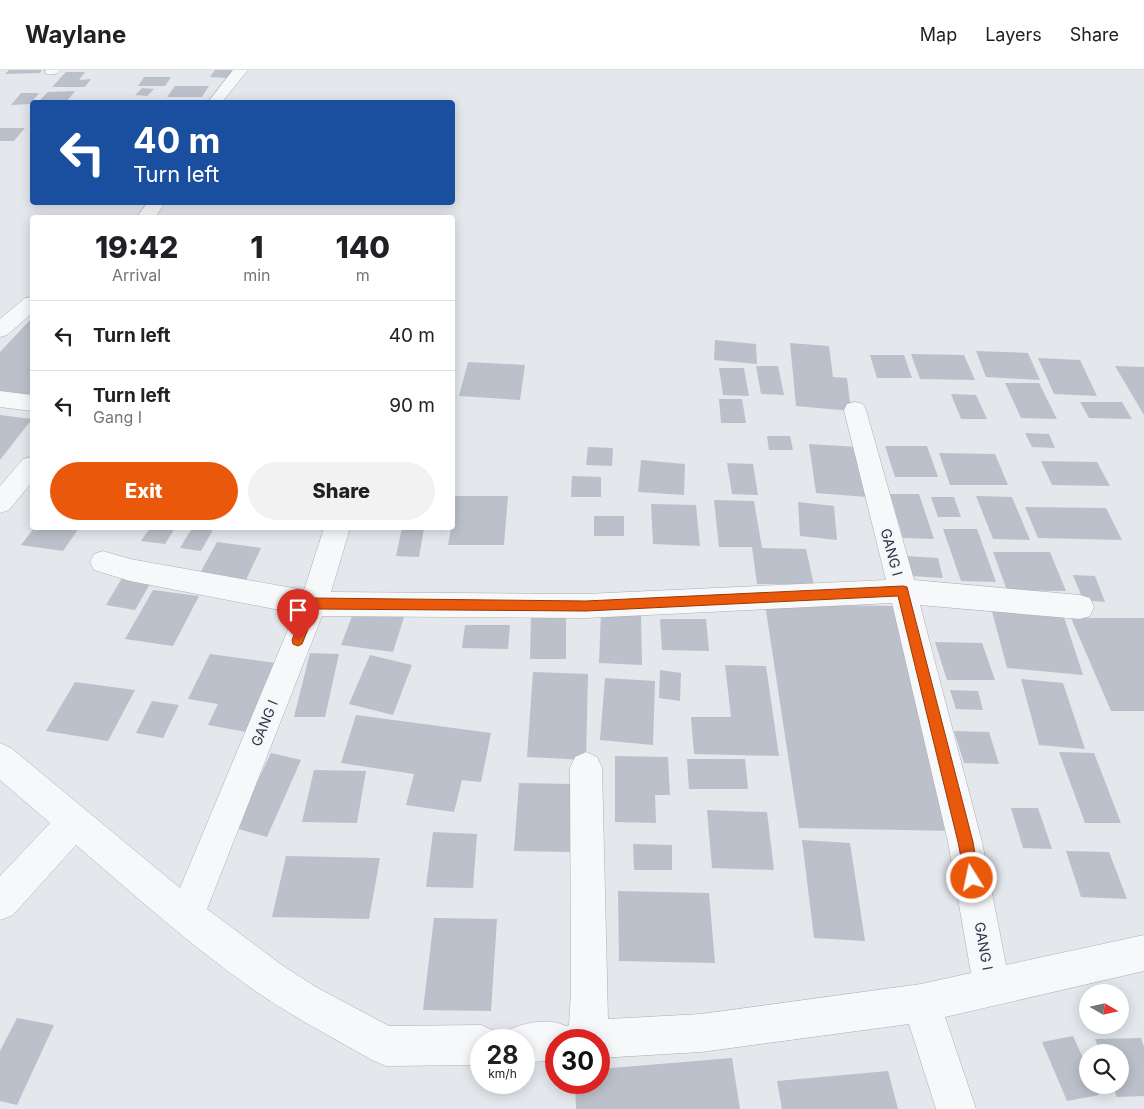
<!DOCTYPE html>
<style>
body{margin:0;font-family:Inter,sans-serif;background:#f2f2f2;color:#202124;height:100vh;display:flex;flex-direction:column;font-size:19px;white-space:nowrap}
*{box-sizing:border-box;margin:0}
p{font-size:16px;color:#757577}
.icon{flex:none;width:28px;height:28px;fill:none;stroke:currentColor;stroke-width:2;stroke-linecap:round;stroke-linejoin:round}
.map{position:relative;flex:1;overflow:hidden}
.sheet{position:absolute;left:30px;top:145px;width:425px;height:315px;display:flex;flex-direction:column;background:#fff;border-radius:5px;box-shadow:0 2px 12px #0003}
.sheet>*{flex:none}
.hud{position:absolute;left:30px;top:30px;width:425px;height:105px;border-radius:5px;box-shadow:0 2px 12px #0003;background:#1a4fa0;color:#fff;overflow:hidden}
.needle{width:32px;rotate:99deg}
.fabs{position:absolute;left:1079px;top:914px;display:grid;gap:10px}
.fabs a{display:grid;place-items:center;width:50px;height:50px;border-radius:50%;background:#fff;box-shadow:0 2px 12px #0003;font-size:25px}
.speed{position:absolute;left:470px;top:959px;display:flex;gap:10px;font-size:25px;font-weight:700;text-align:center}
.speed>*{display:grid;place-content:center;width:65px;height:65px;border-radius:50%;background:#fff;box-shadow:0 2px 12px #0003;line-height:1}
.speed small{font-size:12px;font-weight:400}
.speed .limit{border:8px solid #d22;background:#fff;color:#111}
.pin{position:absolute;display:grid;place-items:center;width:42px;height:42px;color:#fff;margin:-51px -21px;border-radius:50% 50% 50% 0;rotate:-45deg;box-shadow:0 0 5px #0007}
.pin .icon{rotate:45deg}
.me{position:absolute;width:55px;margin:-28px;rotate:350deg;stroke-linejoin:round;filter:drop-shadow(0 0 4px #0008)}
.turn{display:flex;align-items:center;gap:18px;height:105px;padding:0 20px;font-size:22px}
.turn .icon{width:65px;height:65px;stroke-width:2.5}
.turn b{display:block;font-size:35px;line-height:42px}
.eta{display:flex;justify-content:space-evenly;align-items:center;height:85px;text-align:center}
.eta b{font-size:30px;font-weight:800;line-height:35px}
.button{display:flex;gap:10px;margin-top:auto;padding:10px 20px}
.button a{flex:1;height:58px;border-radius:30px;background:#ea580c;color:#fff;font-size:20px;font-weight:800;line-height:58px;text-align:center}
.button a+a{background:#f2f2f2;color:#202124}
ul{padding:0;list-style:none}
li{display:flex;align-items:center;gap:15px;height:70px;padding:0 20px;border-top:1px solid #e0e0e0}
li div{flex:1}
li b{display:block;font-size:19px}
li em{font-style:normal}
header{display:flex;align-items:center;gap:30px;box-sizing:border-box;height:70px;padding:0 25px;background:#fff;border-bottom:1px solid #e0e0e0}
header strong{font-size:24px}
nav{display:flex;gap:28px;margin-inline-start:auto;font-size:18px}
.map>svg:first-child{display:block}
.building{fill:#bbc0ca}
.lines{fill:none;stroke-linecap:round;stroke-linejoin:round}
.street-casing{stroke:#a9aeb7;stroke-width:1}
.street{fill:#f7f8fa;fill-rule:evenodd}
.route{fill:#ea580c;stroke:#983908}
.labels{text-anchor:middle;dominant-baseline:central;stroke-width:4;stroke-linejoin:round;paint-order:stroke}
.street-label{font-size:14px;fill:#2b3445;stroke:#f4f6f9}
</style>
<header>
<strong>Waylane</strong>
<nav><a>Map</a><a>Layers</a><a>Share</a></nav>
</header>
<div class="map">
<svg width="1144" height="1039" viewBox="0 0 1144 1039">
<rect width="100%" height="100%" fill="#e4e7ec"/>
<g class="building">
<polygon points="9,0 42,0 40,3 5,4"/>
<polygon points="215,0 233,0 227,8 210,7"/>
<polygon points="66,2 85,2 79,10 91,9 85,17 52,17"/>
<polygon points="144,7 171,7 165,16 138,16"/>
<polygon points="175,16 209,16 202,27 167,27"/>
<polygon points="142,18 154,19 147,26 135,25"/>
<polygon points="75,21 66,32 38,32 48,22"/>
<polygon points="21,23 39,23 30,34 11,35"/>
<polygon points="0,58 25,58 14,71 0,71"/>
<polygon points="31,249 32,326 0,321 0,282"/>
<polygon points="715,270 756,274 757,294 714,290"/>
<polygon points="790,273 829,276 833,307 847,308 851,341 796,336"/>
<polygon points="976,281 1028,283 1040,310 986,307"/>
<polygon points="911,284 964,285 975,310 920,309"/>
<polygon points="870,285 904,285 912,308 877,308"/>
<polygon points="1038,288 1080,290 1097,326 1054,324"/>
<polygon points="468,292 525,295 520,330 459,326"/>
<polygon points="756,296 778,296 784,325 761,324"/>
<polygon points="1115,296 1144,297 1144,345"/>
<polygon points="719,298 744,298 749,326 723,325"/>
<polygon points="1005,313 1039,313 1057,349 1021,348"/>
<polygon points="951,324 976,325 987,349 961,349"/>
<polygon points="719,329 742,329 746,353 721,353"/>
<polygon points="1080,332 1122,332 1132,349 1089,348"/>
<polygon points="0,345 32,349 0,390"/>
<polygon points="1025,363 1049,364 1055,378 1032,377"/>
<polygon points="767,366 790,366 793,380 769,380"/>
<polygon points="809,374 858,377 867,427 816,423"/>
<polygon points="885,376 927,376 938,407 895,407"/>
<polygon points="588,377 613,378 612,396 586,395"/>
<polygon points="939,383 995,384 1008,415 950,415"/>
<polygon points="641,390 685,394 684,425 638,422"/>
<polygon points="1041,391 1097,392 1110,416 1052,415"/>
<polygon points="727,393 753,394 758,425 732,424"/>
<polygon points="572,406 601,407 601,427 571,427"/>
<polygon points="890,424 919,424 934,469 903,468"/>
<polygon points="455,426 508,426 504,475 448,475 451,458 452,458"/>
<polygon points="976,426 1012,427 1030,470 993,469"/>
<polygon points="931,427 954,427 961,447 938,447"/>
<polygon points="714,430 754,431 762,478 806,479 814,515 757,514 752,477 719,477"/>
<polygon points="798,432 834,436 837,470 800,466"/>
<polygon points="651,434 696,435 700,476 653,474"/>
<polygon points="1025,437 1106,438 1122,470 1038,468"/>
<rect x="594" y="446" width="30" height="20"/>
<polygon points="34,458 79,458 63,481 21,475"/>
<polygon points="150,458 175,458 165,474 141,471"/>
<polygon points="192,458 214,458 201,481 180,478"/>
<polygon points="402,458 424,458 419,487 396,486"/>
<polygon points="943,459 977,459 996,512 961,511"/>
<polygon points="217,472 261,478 245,512 199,505"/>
<polygon points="993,482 1050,482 1066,521 1007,520"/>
<polygon points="906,486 938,488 943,508 910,506"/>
<polygon points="125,503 154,507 135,540 106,535"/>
<polygon points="1073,505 1095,506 1105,532 1083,530"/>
<polygon points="153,520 199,526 173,576 125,569"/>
<polygon points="765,534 893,536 954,761 799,758"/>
<polygon points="990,534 1062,541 1083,605 1007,598"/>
<polygon points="354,541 404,547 393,582 341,575"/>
<polygon points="601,543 641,545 642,595 599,593"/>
<polygon points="566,545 566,589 530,589 531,546"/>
<polygon points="1071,548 1144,548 1144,641 1111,641"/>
<polygon points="660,549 706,549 709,581 662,580"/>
<polygon points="465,555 510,555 508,579 462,578"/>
<polygon points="935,572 982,573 995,610 947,610"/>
<polygon points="310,583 339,584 325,647 294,647"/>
<polygon points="210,584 275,593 246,662 208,655 218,634 188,629"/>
<polygon points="370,585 412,595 393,645 349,634"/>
<polygon points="725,595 766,596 779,686 694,684 691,647 731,647"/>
<polygon points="660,600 681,603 680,631 659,628"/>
<polygon points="533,602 588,604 586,690 527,687"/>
<polygon points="605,608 655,611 653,675 600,670"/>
<polygon points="1021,609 1063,613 1085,679 1039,675"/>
<polygon points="75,612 135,620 108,671 46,661"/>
<polygon points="950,620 978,621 983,640 956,639"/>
<polygon points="152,631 179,635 163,668 136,663"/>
<polygon points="356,645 491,663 481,712 462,710 454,742 406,735 414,704 341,693"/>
<polygon points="954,661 989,662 999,694 964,693"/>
<polygon points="1059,682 1094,683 1121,753 1085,753"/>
<polygon points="271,683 301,690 267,767 235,758"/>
<polygon points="615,686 668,687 670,725 655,725 656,753 615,752"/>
<polygon points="687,689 745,689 748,719 689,719"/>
<polygon points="314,700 366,701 357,753 302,752"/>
<polygon points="519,713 572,714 570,782 514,781"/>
<polygon points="1011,738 1038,738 1052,779 1023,778"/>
<polygon points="707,740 767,742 774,800 712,798"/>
<polygon points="433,762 477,764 473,818 426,817"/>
<polygon points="802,770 850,773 865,871 814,868"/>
<polygon points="633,774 672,775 672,800 634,800"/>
<polygon points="1066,781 1109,782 1127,829 1081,827"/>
<polygon points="286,786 380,788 369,849 272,847"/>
<polygon points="618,821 709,823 715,893 619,891"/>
<polygon points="434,848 497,849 491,941 423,940"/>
<polygon points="17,948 54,955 17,1035 0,1031 0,981"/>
<polygon points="1073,966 1088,999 1088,1015 1095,1015 1099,1025 1067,1031 1042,972"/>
<polygon points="1141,968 1144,977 1144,1026 1117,1027 1112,1015 1120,1015 1120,982 1100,982 1095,969"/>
<polygon points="732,988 740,1039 576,1039 575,1012 599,1012 599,999"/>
<polygon points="888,1001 898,1039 782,1039 777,1011"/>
</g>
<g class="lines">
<defs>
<g id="street">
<path d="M45,0H60C57,5 52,5 46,4Z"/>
<polygon points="233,0 248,0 222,32 208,32"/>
<polygon points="148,132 165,132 155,148 136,148"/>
<polygon points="32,227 32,243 7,265 0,267 0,249 25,228"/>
<polygon points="0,321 32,325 32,341 0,337"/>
<path d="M855,332L863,334L866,340L914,510L1080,525L1090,528L1094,537L1090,546L1080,549L920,535L982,772L1006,895L1144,865V901L945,947L976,1039H936L909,954L701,982L599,988V970H556V990L524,993V970H506L510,959C528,952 549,948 566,956L569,955L571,922L570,698L575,687L586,682L597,687L602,698L608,949L701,944L921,914L971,903L948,772L892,533L586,548L322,546L207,839L279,893L314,916L389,956L481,955L495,961L498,970H481V995L386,996L372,990C332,967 291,946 254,920C191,876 134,825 76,775L13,845L0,850V806L50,753L0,710V673L11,678L180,818L295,543L130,511L94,500L90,492L94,484L103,481L130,489L304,520L324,458H350L331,522L586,524L886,510L844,340L847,334Z"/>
<polygon points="32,387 32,412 9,440 0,443 0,416 23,389"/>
</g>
</defs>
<use href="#street" class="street-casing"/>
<use href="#street" class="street"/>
</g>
<polygon class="route" points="903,516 907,517 908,521 973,772 979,808 977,813 972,816 967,813 965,808 958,772 898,526 586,541 316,539 302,574 298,576 293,574 292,570 308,530 312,528 586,531"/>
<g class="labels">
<g class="street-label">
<text transform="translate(892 482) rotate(75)">GANG I</text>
<text transform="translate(264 653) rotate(-68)">GANG I</text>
<text transform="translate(984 876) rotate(80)">GANG I</text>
</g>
</g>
</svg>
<div class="fabs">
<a><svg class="needle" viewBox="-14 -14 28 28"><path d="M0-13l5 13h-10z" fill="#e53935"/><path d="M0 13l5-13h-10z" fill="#757577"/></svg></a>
<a><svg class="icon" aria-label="search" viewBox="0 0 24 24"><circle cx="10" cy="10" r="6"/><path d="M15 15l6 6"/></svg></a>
</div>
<div class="speed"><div>28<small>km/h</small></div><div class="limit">30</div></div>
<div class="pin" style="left:298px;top:570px;background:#d93025"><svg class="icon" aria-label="arrive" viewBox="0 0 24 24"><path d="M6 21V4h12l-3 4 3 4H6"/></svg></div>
<svg class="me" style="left:972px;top:808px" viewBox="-20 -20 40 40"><circle r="17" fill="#ea580c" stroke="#fff" stroke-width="3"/><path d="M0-11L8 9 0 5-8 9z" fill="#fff"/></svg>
<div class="hud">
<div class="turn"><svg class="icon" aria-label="left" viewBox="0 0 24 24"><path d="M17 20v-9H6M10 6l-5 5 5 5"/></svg><div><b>40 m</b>Turn left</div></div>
</div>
<section class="sheet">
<div class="eta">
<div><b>19:42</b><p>Arrival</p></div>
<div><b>1</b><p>min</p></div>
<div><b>140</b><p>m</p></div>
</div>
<ul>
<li><svg class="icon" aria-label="left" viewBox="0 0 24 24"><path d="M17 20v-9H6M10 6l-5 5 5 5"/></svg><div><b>Turn left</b></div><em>40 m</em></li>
<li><svg class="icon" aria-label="left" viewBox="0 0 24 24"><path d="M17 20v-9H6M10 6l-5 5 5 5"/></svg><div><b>Turn left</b><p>Gang I</p></div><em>90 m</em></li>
</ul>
<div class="button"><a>Exit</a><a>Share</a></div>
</section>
</div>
